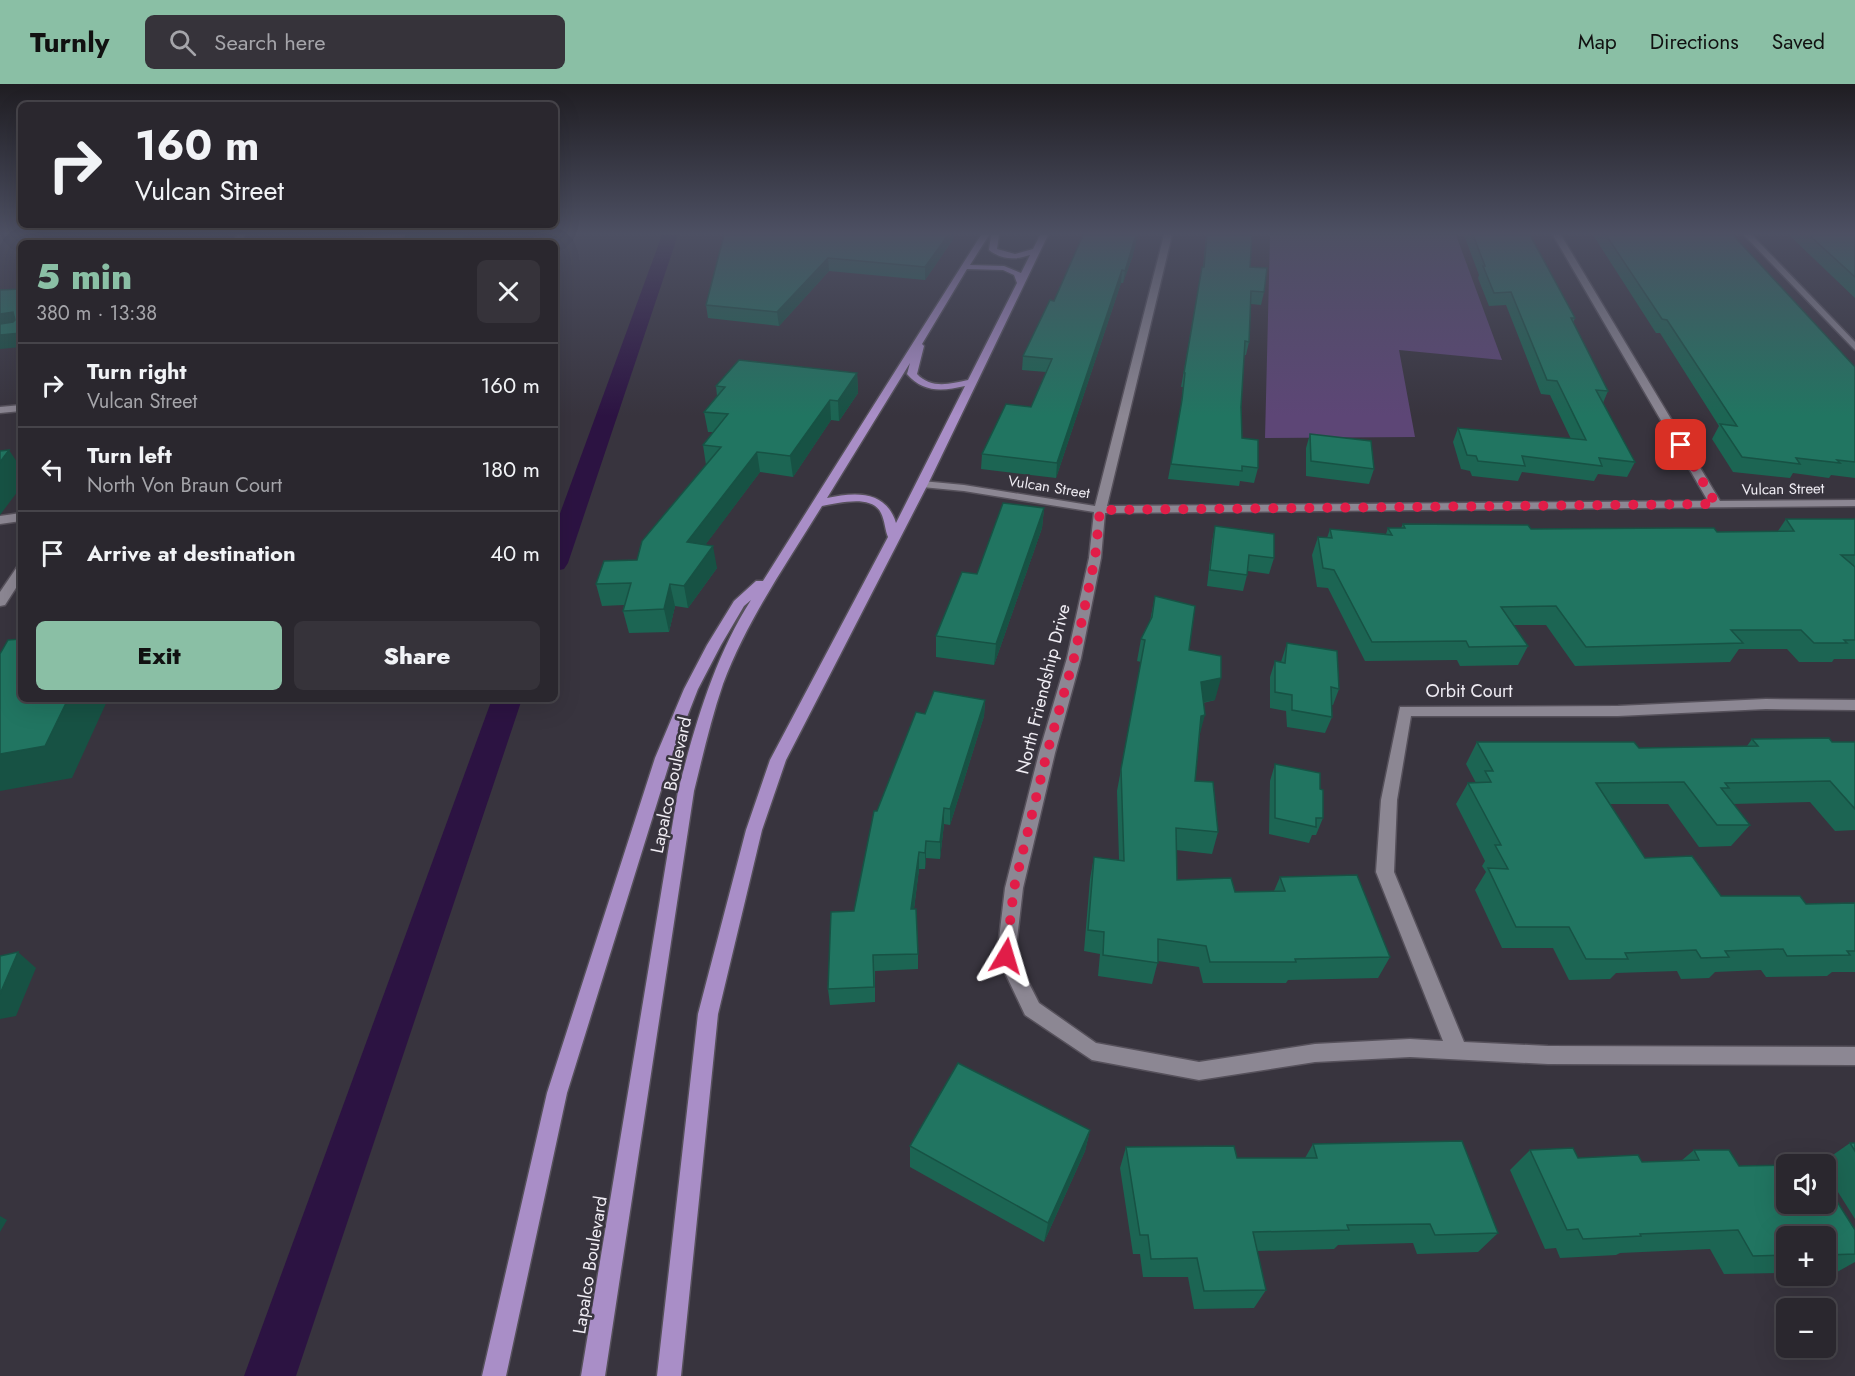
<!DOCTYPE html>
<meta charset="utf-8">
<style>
body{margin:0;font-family:Jost,sans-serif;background:#36333a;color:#f1f3f6;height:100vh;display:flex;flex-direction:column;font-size:22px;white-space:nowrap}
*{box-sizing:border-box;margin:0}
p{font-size:20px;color:#a5a5aa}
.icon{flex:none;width:33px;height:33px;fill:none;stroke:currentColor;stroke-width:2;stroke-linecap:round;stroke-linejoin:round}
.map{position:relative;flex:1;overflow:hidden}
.sheet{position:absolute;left:18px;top:156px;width:540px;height:462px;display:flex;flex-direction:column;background:#2a272e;border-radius:9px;box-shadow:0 6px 24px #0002,0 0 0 2px #46444a}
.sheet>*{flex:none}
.guide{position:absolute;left:18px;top:18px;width:540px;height:126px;border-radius:9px;box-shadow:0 6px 24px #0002,0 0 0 2px #46444a;background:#2a272e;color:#f1f3f6;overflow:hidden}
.tools{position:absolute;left:1776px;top:1070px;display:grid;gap:12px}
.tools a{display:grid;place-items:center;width:60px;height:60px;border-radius:9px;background:#2a272e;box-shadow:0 6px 24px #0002,0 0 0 2px #46444a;font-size:30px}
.pin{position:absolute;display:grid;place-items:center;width:51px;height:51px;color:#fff;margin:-26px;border-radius:12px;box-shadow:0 3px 9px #0006}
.me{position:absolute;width:66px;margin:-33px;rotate:7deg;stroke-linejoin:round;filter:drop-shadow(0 0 4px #0008)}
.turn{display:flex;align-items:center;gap:21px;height:126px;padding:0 18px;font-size:27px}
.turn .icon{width:78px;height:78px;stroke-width:2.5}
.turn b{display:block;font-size:42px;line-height:51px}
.round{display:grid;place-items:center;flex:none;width:63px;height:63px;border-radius:9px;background:#36333a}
.summary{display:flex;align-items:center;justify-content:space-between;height:102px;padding:0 18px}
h1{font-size:36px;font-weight:800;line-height:45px;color:#8abfa5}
.cta{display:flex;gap:12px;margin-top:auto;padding:12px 18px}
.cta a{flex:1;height:69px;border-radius:9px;background:#8abfa5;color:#111;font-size:24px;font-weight:800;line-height:69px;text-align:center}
.cta a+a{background:#36333a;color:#f1f3f6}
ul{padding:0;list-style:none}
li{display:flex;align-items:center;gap:18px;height:84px;padding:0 18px;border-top:2px solid #46444a}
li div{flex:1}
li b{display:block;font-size:22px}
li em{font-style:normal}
header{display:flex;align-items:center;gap:36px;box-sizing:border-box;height:84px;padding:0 30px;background:#8abfa5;color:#111}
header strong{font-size:28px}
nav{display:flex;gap:33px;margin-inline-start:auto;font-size:21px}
.search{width:420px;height:54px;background:#36333a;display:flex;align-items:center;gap:15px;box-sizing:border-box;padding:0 21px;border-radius:9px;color:#a5a5aa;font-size:22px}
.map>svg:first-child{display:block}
.green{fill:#5d4676}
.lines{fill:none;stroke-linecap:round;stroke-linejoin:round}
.canal{fill:#2c1342;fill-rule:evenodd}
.street-casing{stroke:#56515b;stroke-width:3}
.primary-casing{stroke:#56515b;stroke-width:3}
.street{fill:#8c8793;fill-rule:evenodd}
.primary{fill:#a98ec7;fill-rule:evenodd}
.wall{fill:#1c6553}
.shaded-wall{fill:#175244}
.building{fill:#217561;stroke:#175244;stroke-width:1.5}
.route{stroke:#e11d48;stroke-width:10;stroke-dasharray:0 18}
.labels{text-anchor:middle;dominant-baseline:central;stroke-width:5;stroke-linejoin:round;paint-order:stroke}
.far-street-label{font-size:15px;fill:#efecf3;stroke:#38343e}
.street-label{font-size:18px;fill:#efecf3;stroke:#38343e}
</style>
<header>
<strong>Turnly</strong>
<div class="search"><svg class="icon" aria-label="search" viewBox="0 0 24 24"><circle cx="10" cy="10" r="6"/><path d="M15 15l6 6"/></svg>Search here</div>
<nav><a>Map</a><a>Directions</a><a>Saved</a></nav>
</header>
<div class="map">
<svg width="1855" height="1292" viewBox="0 0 1855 1292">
<rect width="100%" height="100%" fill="#38343e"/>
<polygon class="green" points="1270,151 1456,151 1502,276 1399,266 1415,353 1265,354"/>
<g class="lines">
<g class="canal">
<polygon points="662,151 678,151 568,479 564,485 555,487 555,443"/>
<polygon points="492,615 522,615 296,1292 244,1292"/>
</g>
<defs>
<g id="street">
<polygon points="237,151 245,151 240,159 232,159"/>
<polygon points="394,151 426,151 354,159 323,159 327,157"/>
<polygon points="1164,151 1172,151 1107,422 1708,417 1553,151 1561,151 1720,417 1855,416 1855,422 1105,429 1101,474 1081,574 1055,669 1023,804 1015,872 1039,919 1096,959 1199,978 1315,960 1410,955 1443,957 1376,788 1381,716 1400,623 1618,622 1766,615 1855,616 1855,626 1766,625 1618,632 1411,632 1397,716 1394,788 1464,958 1548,962 1855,963 1855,981 1548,980 1410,973 1315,978 1199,996 1092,976 1025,931 997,872 1005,804 1039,669 1067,574 1089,474 1094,428 964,407 922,403 916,400 922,397 964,401 1095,422"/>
<polygon points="1744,151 1752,151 1855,258 1855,266"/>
<polygon points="21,321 21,327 0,329 0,323"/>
<polygon points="21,429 21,437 0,440 0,432"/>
<polygon points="21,482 21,496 5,521 0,522 0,508 17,483"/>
</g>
<path id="primary" d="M981,151H989L970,181L1004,182L1021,189L1030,171C1015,176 1002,176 989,166L991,151H999L997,165L1015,170L1033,165L1040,151H1048L928,400L786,676L762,746L718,930L681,1292H657L698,930L746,746L770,676L888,453C885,446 885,437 881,429C872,410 839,419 822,422C787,479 747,536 723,600C711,635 703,671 694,707L605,1292H581L678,707C695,641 714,574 751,516L744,522L721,561L698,605L671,674L567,1009L506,1292H482L547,1009L655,674L684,605L707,561L734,517L756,497H763ZM967,185L1003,186L1014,191L1017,199L968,296C950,300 931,305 917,290L924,262L922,260ZM910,279L907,290C923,309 943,307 965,302L896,439C886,406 855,408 827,414Z"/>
</defs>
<use href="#street" class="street-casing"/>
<use href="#primary" class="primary-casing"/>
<use href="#street" class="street"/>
<use href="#primary" class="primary"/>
</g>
<g class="wall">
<polygon points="724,151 954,151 954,154 925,196 829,187 779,242 708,234 706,221"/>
<polygon points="1206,151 1252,151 1250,183 1264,208 1261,221 1251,220 1249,258 1246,271 1244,271 1241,323 1242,354 1258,384 1254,399 1240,397 1239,402 1168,395 1180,331 1183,303 1181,303 1200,196 1203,183"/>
<polygon points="1464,151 1530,151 1575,234 1573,239 1608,307 1603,319 1635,378 1627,393 1598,390 1594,397 1522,388 1518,397 1472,392 1470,387 1461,385 1453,358 1458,344 1571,355 1550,311 1541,310 1506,221 1489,222 1478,194 1479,191"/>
<polygon points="1593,151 1733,151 1855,283 1855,394 1831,391 1829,394 1793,389 1790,394 1733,388 1712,355 1719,342 1660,249 1656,249"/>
<polygon points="1789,151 1855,151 1855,214"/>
<polygon points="1133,171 1123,199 1121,199 1056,394 981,385 982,370 1031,323 1046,288 1022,286 1023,272 1054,217"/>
<polygon points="857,289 858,309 839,337 831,336 793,393 760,388 705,461 717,484 688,524 675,522 669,548 629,549 623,527 624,521 602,522 596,500 637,476 706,381 703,361 713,348 708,348 704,328 717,312 716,302"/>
<polygon points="1310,350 1374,385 1369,400 1306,392 1306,364"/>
<polygon points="1044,424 1042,444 994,581 936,573 936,552 977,490"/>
<polygon points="1786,435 1855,435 1855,575 1834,575 1832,578 1799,578 1787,565 1739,565 1730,578 1575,582 1546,541 1513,541 1528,562 1518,581 1460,582 1457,576 1365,577 1328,504 1317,503 1312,471 1318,453 1327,454 1330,445 1386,450 1388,444 1401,444 1403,440 1531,445 1717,448 1778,447"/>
<polygon points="1215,442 1274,474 1269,490 1248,487 1243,507 1207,502 1212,458"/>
<polygon points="1155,512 1189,566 1215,616 1203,619 1195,697 1218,748 1212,770 1176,766 1177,796 1235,808 1274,807 1280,793 1390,873 1378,894 1288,896 1286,899 1203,899 1199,883 1158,877 1152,900 1098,892 1100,870 1084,867 1090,795 1094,773 1119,776 1117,707 1141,578 1137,577 1141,555 1150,537"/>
<polygon points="1287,559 1339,605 1333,621 1332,621 1332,633 1325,649 1287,643 1286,627 1270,624 1270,593 1275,577 1281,578"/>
<polygon points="985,616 984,632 950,741 944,740 940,775 926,774 925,785 919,785 914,825 918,870 918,885 875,887 875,918 830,921 828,905 854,827 877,727 925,630"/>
<polygon points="1752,655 1832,658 1855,658 1855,746 1835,747 1810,718 1733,720 1750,741 1731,762 1699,763 1668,720 1610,720 1645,774 1721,812 1806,820 1855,819 1855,888 1832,888 1827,892 1766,893 1761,886 1715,888 1709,894 1681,895 1677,887 1616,889 1610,895 1569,896 1553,864 1502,864 1475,806 1486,788 1482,782 1485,777 1456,720 1468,699 1476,699 1466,680 1477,658 1639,664 1747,662"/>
<polygon points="1275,680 1320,705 1323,734 1316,751 1312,751 1309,759 1269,750 1270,697"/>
<polygon points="1090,1046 1085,1067 1044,1158 910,1083 910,1062"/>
<polygon points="1850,1059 1855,1059 1855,1135 1826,1089 1826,1080 1820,1080"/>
<polygon points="1313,1060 1498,1149 1478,1168 1417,1170 1413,1159 1338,1161 1334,1165 1257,1167 1266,1206 1254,1224 1194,1225 1188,1193 1143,1193 1140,1170 1133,1170 1120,1084 1126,1063 1237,1074 1305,1074"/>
<polygon points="1530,1066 1578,1074 1642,1078 1681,1077 1694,1066 1739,1082 1855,1170 1855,1178 1837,1188 1826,1189 1826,1152 1786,1152 1786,1189 1724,1190 1710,1165 1620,1169 1616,1171 1560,1174 1556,1164 1545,1165 1510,1086"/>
</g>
<g class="shaded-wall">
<polygon points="465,151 470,151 468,159 463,159"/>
<polygon points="948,151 954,151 954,154 925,196 925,183"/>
<polygon points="1136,151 1138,151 1133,171 1123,199 1125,187"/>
<polygon points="828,174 829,187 779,242 777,228"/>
<polygon points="1122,186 1121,199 1056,394 1057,379"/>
<polygon points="13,228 21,241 0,243 0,230"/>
<polygon points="21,249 21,263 0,265 0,251"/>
<polygon points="857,289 858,309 839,337 838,317"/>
<polygon points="830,316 831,336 793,393 790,372"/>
<polygon points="9,366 21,384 21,403 0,431 0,378"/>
<polygon points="757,368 760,388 691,480 687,458"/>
<polygon points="1044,424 1042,444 994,581 996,560"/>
<polygon points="713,462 717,484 688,524 684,502"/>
<polygon points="670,500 675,522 669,548 664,525"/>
<polygon points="1221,594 1215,616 1195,620 1201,598"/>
<polygon points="68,615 108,615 72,694 0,707 0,670"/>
<polygon points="985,616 984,632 950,741 950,725"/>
<polygon points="1205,631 1199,653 1201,632"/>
<polygon points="944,724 944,740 940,775 940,758"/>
<polygon points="926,757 926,774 925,785 925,769"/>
<polygon points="919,768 919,785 912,841 911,825"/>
<polygon points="18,868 36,884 16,932 0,935 0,910"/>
<polygon points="1090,1046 1085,1067 1044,1158 1048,1139"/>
<polygon points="0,1132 7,1136 0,1148"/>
</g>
<g class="building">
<polygon points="406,151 465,151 463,159 404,159"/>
<polygon points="724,151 948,151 925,183 828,174 777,228 706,221"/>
<polygon points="1083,151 1136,151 1125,187 1122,186 1057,379 982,370 1006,320 1031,323 1052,275 1023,272 1050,216 1054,217"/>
<polygon points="1207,151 1252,151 1250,183 1267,184 1264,208 1251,207 1249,258 1245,257 1241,323 1242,354 1258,356 1258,384 1242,382 1242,387 1171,380 1182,316 1185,289 1184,289 1202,183 1204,183"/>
<polygon points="1473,151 1530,151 1575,234 1571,234 1608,307 1596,306 1635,378 1599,374 1602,382 1522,372 1525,382 1478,377 1476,372 1467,371 1458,344 1586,356 1557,297 1547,296 1511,208 1494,209 1483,182 1485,182"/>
<polygon points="1606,151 1733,151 1855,283 1855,378 1837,376 1840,379 1796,374 1800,380 1742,373 1720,340 1737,342 1667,236 1662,235"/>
<polygon points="1809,151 1855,151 1855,193"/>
<polygon points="21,205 21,249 0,251 0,240 13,238 15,236 13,228 0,230 0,206"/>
<polygon points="739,276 857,289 838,317 830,316 790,372 757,368 687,458 713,462 684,502 670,500 664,525 623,527 631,499 596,500 604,477 637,476 642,457 721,363 703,361 728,330 704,328 725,303 716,302"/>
<polygon points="1310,350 1371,357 1374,385 1311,377"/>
<polygon points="9,366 0,378 0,367"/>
<polygon points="1003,419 1044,424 996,560 936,552 962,488 977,490"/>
<polygon points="1786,435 1855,435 1855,471 1841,471 1855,483 1855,556 1844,556 1847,559 1814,559 1801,546 1731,546 1743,559 1586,563 1556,522 1501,523 1528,562 1469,563 1466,557 1372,558 1334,486 1323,484 1318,453 1332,454 1330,445 1392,451 1388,444 1405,444 1403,440 1528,441 1531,445 1675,444 1714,444 1717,448 1794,447"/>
<polygon points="1215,442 1274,450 1274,474 1249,471 1247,491 1210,486"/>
<polygon points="1155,512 1195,522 1189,566 1221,572 1221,594 1201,598 1205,631 1201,632 1195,697 1213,698 1218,748 1176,744 1177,796 1231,794 1235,808 1285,807 1280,793 1357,791 1390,873 1295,875 1296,878 1210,878 1206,862 1158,855 1158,879 1103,871 1104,848 1088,846 1094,773 1124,777 1121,685 1145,556 1141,555 1152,533"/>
<polygon points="21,555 21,615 68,615 45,662 0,670 0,570 8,556"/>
<polygon points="1287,559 1337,567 1339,605 1331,603 1332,633 1292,626 1292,611 1275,608 1275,577 1285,579"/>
<polygon points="934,607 985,616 950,725 944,724 940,758 926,757 925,769 919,768 911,825 916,825 918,870 873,871 874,903 828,905 831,828 854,827 874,727 877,727 916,628 925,630"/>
<polygon points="1829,654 1832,658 1855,658 1855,725 1830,697 1725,699 1729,704 1721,704 1750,741 1717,741 1684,698 1596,699 1645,774 1692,772 1721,812 1800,812 1806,820 1855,819 1855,867 1847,867 1850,871 1787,872 1783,865 1725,867 1729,873 1701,874 1696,866 1625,869 1628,875 1586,875 1569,843 1516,843 1488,784 1508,785 1495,761 1501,761 1468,699 1491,698 1485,687 1493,687 1477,658 1634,658 1639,664 1758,662 1752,655"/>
<polygon points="1275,680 1320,689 1320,705 1323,706 1323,734 1316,734 1316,743 1275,734"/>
<polygon points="18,868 0,910 0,872"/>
<polygon points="958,979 1090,1046 1048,1139 910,1062"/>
<polygon points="1462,1057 1498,1149 1435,1151 1430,1140 1347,1141 1349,1146 1253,1148 1266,1206 1204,1207 1197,1174 1151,1175 1148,1151 1140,1151 1126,1063 1234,1062 1237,1074 1317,1074 1313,1060"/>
<polygon points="1850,1059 1855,1059 1855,1067"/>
<polygon points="1573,1064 1578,1074 1638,1071 1642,1078 1699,1076 1694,1066 1729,1066 1739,1082 1786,1081 1786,1119 1826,1119 1826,1100 1855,1146 1855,1170 1826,1171 1826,1152 1786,1152 1786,1171 1753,1172 1738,1146 1640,1150 1641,1152 1583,1155 1578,1145 1567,1146 1530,1066"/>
</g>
<linearGradient id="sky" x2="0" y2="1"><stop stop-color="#1f1d22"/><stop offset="0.45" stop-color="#4d5063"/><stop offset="1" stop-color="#4d5063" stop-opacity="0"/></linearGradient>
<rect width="1855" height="332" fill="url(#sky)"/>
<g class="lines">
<polyline class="route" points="1006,872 1014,804 1047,669 1074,574 1095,474 1100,426 1716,420 1681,361"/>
</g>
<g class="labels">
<g class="far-street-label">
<text transform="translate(1049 403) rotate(9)">Vulcan Street</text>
<text transform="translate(1783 405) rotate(-1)">Vulcan Street</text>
</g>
<g class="street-label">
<text transform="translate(1043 605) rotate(-76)">North Friendship Drive</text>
<text x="1469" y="607">Orbit Court</text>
<text transform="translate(671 701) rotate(-78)">Lapalco Boulevard</text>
<text transform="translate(590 1181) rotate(-81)">Lapalco Boulevard</text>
</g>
</g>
</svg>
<div class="tools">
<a><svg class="icon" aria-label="sound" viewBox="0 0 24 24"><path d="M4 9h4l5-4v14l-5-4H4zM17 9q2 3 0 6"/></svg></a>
<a>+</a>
<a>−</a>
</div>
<div class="pin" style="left:1681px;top:361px;background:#d93025"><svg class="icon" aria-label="arrive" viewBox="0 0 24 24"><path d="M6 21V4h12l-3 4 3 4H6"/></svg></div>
<svg class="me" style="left:1006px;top:872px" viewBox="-20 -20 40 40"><path d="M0-17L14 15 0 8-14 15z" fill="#e11d48" stroke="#fff" stroke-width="4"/></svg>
<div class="guide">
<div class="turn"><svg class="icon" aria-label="right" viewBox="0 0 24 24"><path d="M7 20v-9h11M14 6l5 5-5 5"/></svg><div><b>160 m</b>Vulcan Street</div></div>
</div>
<section class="sheet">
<div class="summary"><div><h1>5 min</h1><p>380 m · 13:38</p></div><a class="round"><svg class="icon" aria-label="close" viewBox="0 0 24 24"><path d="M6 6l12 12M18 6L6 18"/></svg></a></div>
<ul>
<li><svg class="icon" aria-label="right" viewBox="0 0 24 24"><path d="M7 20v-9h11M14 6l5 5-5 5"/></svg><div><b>Turn right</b><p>Vulcan Street</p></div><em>160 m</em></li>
<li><svg class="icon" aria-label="left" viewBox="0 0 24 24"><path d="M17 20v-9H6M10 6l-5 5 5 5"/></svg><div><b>Turn left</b><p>North Von Braun Court</p></div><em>180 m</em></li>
<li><svg class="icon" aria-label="arrive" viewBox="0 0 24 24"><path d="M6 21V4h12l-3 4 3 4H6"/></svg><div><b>Arrive at destination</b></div><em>40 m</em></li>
</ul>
<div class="cta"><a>Exit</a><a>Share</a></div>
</section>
</div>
